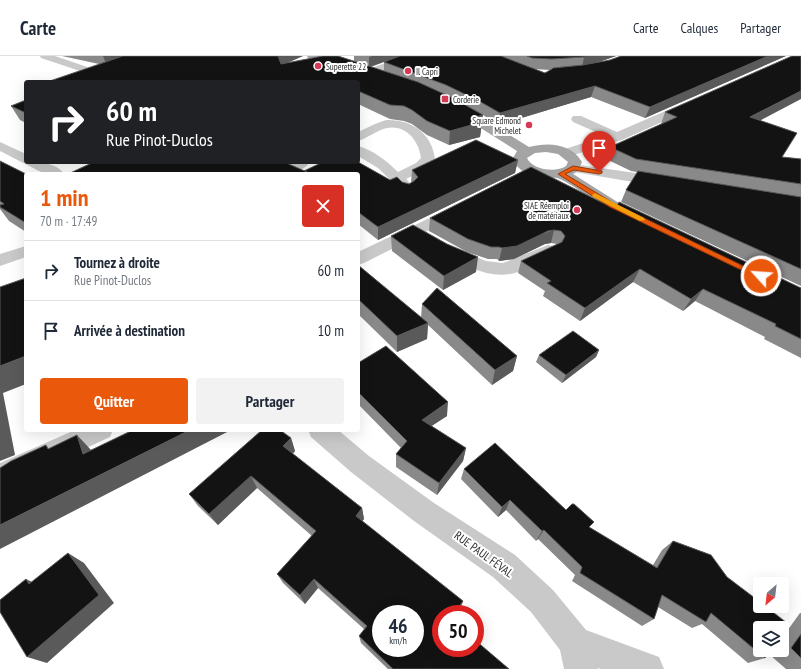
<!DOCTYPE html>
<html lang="fr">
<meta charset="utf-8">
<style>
body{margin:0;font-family:"PT Sans Narrow",sans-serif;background:#f2f2f3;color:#1f2937;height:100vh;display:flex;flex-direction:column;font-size:15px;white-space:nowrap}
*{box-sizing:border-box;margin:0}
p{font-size:13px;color:#747a83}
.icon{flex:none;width:22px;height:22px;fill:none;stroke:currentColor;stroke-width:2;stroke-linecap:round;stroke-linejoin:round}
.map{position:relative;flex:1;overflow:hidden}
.details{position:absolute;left:24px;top:116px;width:336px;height:260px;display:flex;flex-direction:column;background:#fff;border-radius:4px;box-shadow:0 4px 16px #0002}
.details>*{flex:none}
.hud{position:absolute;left:24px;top:24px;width:336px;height:84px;border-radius:4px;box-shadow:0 4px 16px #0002;background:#202124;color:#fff;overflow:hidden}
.needle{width:26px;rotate:208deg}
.buttons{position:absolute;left:753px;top:521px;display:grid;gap:8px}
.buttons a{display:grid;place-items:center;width:36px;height:36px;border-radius:4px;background:#fff;box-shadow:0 4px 16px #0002;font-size:20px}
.speed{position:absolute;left:372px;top:549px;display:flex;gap:8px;font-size:20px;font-weight:700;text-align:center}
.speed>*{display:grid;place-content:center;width:52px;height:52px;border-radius:50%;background:#fff;box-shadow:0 4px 16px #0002;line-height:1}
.speed small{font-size:10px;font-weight:400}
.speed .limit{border:6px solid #d22;background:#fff;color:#111}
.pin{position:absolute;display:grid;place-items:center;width:34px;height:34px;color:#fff;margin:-41px -17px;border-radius:50% 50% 50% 0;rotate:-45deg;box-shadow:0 0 4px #0007}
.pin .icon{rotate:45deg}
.me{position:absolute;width:44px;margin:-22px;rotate:296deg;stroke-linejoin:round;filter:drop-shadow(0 0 3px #0008)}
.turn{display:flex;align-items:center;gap:14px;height:84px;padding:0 16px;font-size:18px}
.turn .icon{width:52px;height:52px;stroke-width:2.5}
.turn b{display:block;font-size:28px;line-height:34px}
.round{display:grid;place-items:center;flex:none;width:42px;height:42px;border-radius:4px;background:#f2f2f3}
.head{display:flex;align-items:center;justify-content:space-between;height:68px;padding:0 16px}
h1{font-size:24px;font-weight:600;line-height:30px;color:#ea580c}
.cta{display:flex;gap:8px;margin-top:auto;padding:8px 16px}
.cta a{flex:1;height:46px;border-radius:4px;background:#ea580c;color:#fff;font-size:16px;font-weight:600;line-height:46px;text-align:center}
.cta a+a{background:#f2f2f3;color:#1f2937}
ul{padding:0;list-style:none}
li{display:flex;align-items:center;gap:12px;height:60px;padding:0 16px;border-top:1px solid #e0e1e3}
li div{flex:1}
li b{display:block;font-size:15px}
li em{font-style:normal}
header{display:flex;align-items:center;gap:24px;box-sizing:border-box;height:56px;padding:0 20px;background:#fff;border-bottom:1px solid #e0e1e3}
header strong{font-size:19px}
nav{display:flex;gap:22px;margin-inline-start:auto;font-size:14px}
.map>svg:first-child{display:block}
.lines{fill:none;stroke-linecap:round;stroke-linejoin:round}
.minor{fill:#c9c9c9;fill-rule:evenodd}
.major{fill:#a4a4a4;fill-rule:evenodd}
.wall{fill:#898989;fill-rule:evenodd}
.shaded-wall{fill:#5a5a5a}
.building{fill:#131313;stroke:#5a5a5a;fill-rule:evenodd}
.route{fill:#ea580c;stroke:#983908}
.slow{fill:#f59e0b}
.poi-dot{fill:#d73955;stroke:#fff;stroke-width:1.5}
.labels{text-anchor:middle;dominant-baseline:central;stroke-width:4;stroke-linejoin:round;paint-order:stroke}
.far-poi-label{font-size:9px;fill:#2c2c2c;stroke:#fff;text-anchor:start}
.near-street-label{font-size:12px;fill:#2c2c2c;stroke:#fff}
</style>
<header>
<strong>Carte</strong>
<nav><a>Carte</a><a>Calques</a><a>Partager</a></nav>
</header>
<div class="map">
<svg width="801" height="613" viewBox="0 0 801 613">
<rect width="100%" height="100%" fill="#fff"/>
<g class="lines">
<g class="minor">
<polygon points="40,0 55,0 93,13 105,12 139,0 154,0 153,2 110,17 92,19 41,2"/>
<polygon points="405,0 420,0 419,2 374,18 366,18 365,16 366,14"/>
<polygon points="691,44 695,45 697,48 695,51 622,84 567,101 562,100 560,97 562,94 605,80 573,66 571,63 573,60 581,60 617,76"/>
<path d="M386,64C411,63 432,77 435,103C428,113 417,118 406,123L416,133L413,136L408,138L403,136L378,112L358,100V90C373,94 387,105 398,116L416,107L421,102C419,85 406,68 387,72C377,74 368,82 358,85V76L375,68Z"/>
<path d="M0,86L26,98V106C39,106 56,106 64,118H45L0,95Z"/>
<path d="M291,106H310C302,118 283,118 270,118L272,115Z"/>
<polygon points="573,108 663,121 668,123 671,126 668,129 663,131 568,115 566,112 568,109"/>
<polygon points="457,149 463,151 465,154 463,157 364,207 358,209 358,196"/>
<path d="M548,189L554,190L557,194L554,198C542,204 531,212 518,216C492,225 467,210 444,199L441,195L444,191L450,190L486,205L503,207Z"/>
<polygon points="26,190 26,201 0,210 0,198"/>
<polygon points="75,374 113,374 110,381 0,432 0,407"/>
<polygon points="308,374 338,374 369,400 434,447 515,499 553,534 586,574 659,601 664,613 601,613 598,612 598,613 564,613 560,594 531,556 493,521 414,465 351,416 311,381"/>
</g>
<g class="major">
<polygon points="307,0 324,0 349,7 350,9 345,12 308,2"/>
<path d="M456,47L460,48L529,91C548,86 571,87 582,106L578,115L573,118L619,147L649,160L651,164L649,168C626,173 581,132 560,123C557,121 552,122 548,122C534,121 517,117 513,102L517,95L452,54L450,51L452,48ZM546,96L558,98L568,106L566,110C556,117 532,114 527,102L535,97Z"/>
</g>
</g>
<g class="wall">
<path d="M62,0H303L287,7L354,5V0H616L595,7L786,0L645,62L591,41L498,69L483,59L480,81L449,89L427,79L412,68L404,65L390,63L358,48V26L99,8ZM384,6V15L371,11ZM534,13L550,14L552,13L545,17Z"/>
<polygon points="26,44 26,67 20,64 11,50"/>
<polygon points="665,56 760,64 782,101 801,103 801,230 621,146 626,134 637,116 631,115 606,103 610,91 661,68"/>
<polygon points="476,84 518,104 515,117 378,184 358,168 358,118 68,118 94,106 284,106 304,115 323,106 358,106 390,124 397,121 402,126 409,128 411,127 412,114"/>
<polygon points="0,105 26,118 26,176 9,165 0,153"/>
<polygon points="615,153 801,232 801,302 764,283 765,281 695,245 683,255 633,226 580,265 543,240 545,235 518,217 521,205 557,188 551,187 545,188 514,203 499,205 497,203 488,203 467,196 429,175 430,162"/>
<polygon points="391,180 476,216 443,234 392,195"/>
<polygon points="358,209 421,262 422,248 517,300 513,315 492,329 428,269 427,283 397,296 358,258"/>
<polygon points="599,294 596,301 562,327 536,306 539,299"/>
<polygon points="358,307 447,360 431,370 466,392 463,405 437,439 396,411 396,398 401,392 358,348"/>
<polygon points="291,382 295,395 293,398 362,452 364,463 362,465 463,545 460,553 456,558 441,558 509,613 388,613 361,587 359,580 364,573 318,532 305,548 283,527 277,518 312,480 257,432 218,469 198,450 189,438"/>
<polygon points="464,413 566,454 590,472 653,509 662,494 673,485 765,602 748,607 702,568 692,572 658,551 654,563 642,570 572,525 575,519 538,483 536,485 506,454 498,461 461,423"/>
<polygon points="800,557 801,557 801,613 786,613 770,599 773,594 782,594 782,582"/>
</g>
<g class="shaded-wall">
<polygon points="103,0 134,0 107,10"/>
<polygon points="278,0 303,0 280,10"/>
<polygon points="372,0 401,0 369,11 369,1"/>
<polygon points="588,0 616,0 582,12 584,1"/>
<polygon points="768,0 786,0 645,62 650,51"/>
<polygon points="595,30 591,41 498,69 500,57"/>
<polygon points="801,35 801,43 744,73 750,61"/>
<polygon points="483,59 480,81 449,89 450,75 475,61"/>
<polygon points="518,104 515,117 378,184 378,171"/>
<polygon points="554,174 551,187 545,188 514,203 499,205 502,192"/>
<polygon points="478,201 476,216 443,234 444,220"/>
<polygon points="640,213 633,226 580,265 585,252"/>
<polygon points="703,233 695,245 683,255 691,243"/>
<polygon points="428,267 427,283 397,296 397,280"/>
<polygon points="599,294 596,301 562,327 566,319"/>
<polygon points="26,300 26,328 3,337 15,399 0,405 0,310"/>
<polygon points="517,300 513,315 492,329 495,314"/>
<polygon points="448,346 447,360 421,377 422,364"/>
<polygon points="190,374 231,374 0,493 0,469"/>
<polygon points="77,379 92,395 83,398"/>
<polygon points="291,382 295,395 287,403 283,390"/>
<polygon points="466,392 463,405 437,439 439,427"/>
<polygon points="251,420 257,432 218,469 209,458"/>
<polygon points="510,444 506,454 498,461 502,451"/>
<polygon points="362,452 364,463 358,471 356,460"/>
<polygon points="544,474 538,483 536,485 542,475"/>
<polygon points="68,497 84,507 114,547 47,607 27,601"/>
<polygon points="26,523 44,532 29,528"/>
<polygon points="314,523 318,532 305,548 300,539"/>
<polygon points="463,545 460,553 456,558 454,558"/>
</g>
<g class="building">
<polygon points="123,0 278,0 281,8 323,0 338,0 418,26 453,42 483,59 475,61 482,66 450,75 427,65 412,54 404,50 390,49 358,35 358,26 47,26"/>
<polygon points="400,0 501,0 545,17 552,13 553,12 583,9 610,4 621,0 768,0 650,51 595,30 500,57 479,45 446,29 384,6"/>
<polygon points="527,0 588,0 584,1 552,3 532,2"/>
<polygon points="792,0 801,0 801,35 750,61 797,77 782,101 801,103 801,128 636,103 610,91 677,61 665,56"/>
<polygon points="26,44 26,57 11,50"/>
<polygon points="476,84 518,104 378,171 358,156 358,118 307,118 307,116 304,115 323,106 358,106 390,124 397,121 402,126 409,128 414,125 418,121 412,114"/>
<polygon points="0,105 26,118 26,167 0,151 0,149 4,148 0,145"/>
<polygon points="94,106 284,106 307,116 306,118 68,118"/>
<polygon points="531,111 615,153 619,146 801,232 801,283 775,270 776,268 703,233 691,243 640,213 585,252 547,227 551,225 521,205 562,186 565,180 561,175 554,174 548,175 517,190 502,192 499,191 491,191 468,183 430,162"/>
<polygon points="638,115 801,141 801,213 626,134"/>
<polygon points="413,169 447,188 478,201 444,220 391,180"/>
<polygon points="358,209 428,267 397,280 358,243"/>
<polygon points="26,222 26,300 0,310 0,231"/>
<polygon points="437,232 517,300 495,314 422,248"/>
<polygon points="573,275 599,294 566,319 539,299"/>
<polygon points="386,290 448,346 422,364 466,392 439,427 396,398 407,385 358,336 358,307"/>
<polygon points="133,374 190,374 0,469 0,412 11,405 46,389 48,393 77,379 83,398"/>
<path d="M262,374H280L291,382L283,390L362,452L356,460L463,545L454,558H441V592H475V584L509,613H393L359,580L367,570L314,523L300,539L277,518L316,475L251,420L209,458L189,438ZM381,558H415V592H381Z"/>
<polygon points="495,387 566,454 572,448 574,448 594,466 589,471 657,512 673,485 711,499 727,521 760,546 760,550 765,550 787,567 782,575 782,572 760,572 760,594 770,594 765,602 711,557 706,566 662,539 654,563 580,517 582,511 544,474 542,475 510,444 502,451 464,413"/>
<polygon points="68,497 99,539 27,601 0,556 0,544 26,523 29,528"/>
<polygon points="801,578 801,602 791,592"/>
</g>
<polygon class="route" points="573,110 602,115 602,117 599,118 574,114 565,118 615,148 764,220 763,222 758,222 610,151 558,118"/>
<polygon class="slow" points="595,137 644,162 645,164 640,165 593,141 592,139"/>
<g class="poi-dot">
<circle cx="318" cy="10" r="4"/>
<circle cx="408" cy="15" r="4"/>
<rect x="441" y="39" width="8" height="8" rx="2"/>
<circle cx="529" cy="69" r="4"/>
<circle cx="577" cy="154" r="4"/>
</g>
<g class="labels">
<g class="far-poi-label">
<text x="326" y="10">Superette 22</text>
<text x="416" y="15">Il Capri</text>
<text x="453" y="43">Corderie</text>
<text x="521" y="64" text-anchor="end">Square Edmond<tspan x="521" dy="10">Michelet</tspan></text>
<text x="569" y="149" text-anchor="end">SIAE Réemploi<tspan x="569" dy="10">de matériaux</tspan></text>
</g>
<g class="near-street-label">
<text transform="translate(484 498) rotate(36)">RUE PAUL FÉVAL</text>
</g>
</g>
</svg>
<div class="buttons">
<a><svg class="needle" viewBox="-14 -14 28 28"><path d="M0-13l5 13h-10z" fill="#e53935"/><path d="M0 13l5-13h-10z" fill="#747a83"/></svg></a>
<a><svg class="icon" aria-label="layers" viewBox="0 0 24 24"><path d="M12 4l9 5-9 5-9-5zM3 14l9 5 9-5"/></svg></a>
</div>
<div class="speed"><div>46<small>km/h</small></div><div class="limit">50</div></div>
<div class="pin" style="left:599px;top:116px;background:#d93025"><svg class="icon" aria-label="arrive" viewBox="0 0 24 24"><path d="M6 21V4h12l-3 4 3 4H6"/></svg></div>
<svg class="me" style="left:761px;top:220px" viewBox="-20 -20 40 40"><circle r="17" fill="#ea580c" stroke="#fff" stroke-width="3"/><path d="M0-11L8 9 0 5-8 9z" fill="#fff"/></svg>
<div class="hud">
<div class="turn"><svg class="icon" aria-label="right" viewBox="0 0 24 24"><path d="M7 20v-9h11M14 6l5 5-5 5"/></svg><div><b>60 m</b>Rue Pinot-Duclos</div></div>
</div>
<section class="details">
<div class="head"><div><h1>1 min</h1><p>70 m · 17:49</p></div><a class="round" style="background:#d93025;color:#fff"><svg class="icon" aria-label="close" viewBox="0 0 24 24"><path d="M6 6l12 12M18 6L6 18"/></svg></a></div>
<ul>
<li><svg class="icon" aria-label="right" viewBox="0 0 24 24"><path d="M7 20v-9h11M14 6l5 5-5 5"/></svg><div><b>Tournez à droite</b><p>Rue Pinot-Duclos</p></div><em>60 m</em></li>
<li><svg class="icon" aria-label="arrive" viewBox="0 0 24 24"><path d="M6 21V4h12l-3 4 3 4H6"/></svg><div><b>Arrivée à destination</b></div><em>10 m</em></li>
</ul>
<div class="cta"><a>Quitter</a><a>Partager</a></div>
</section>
</div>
